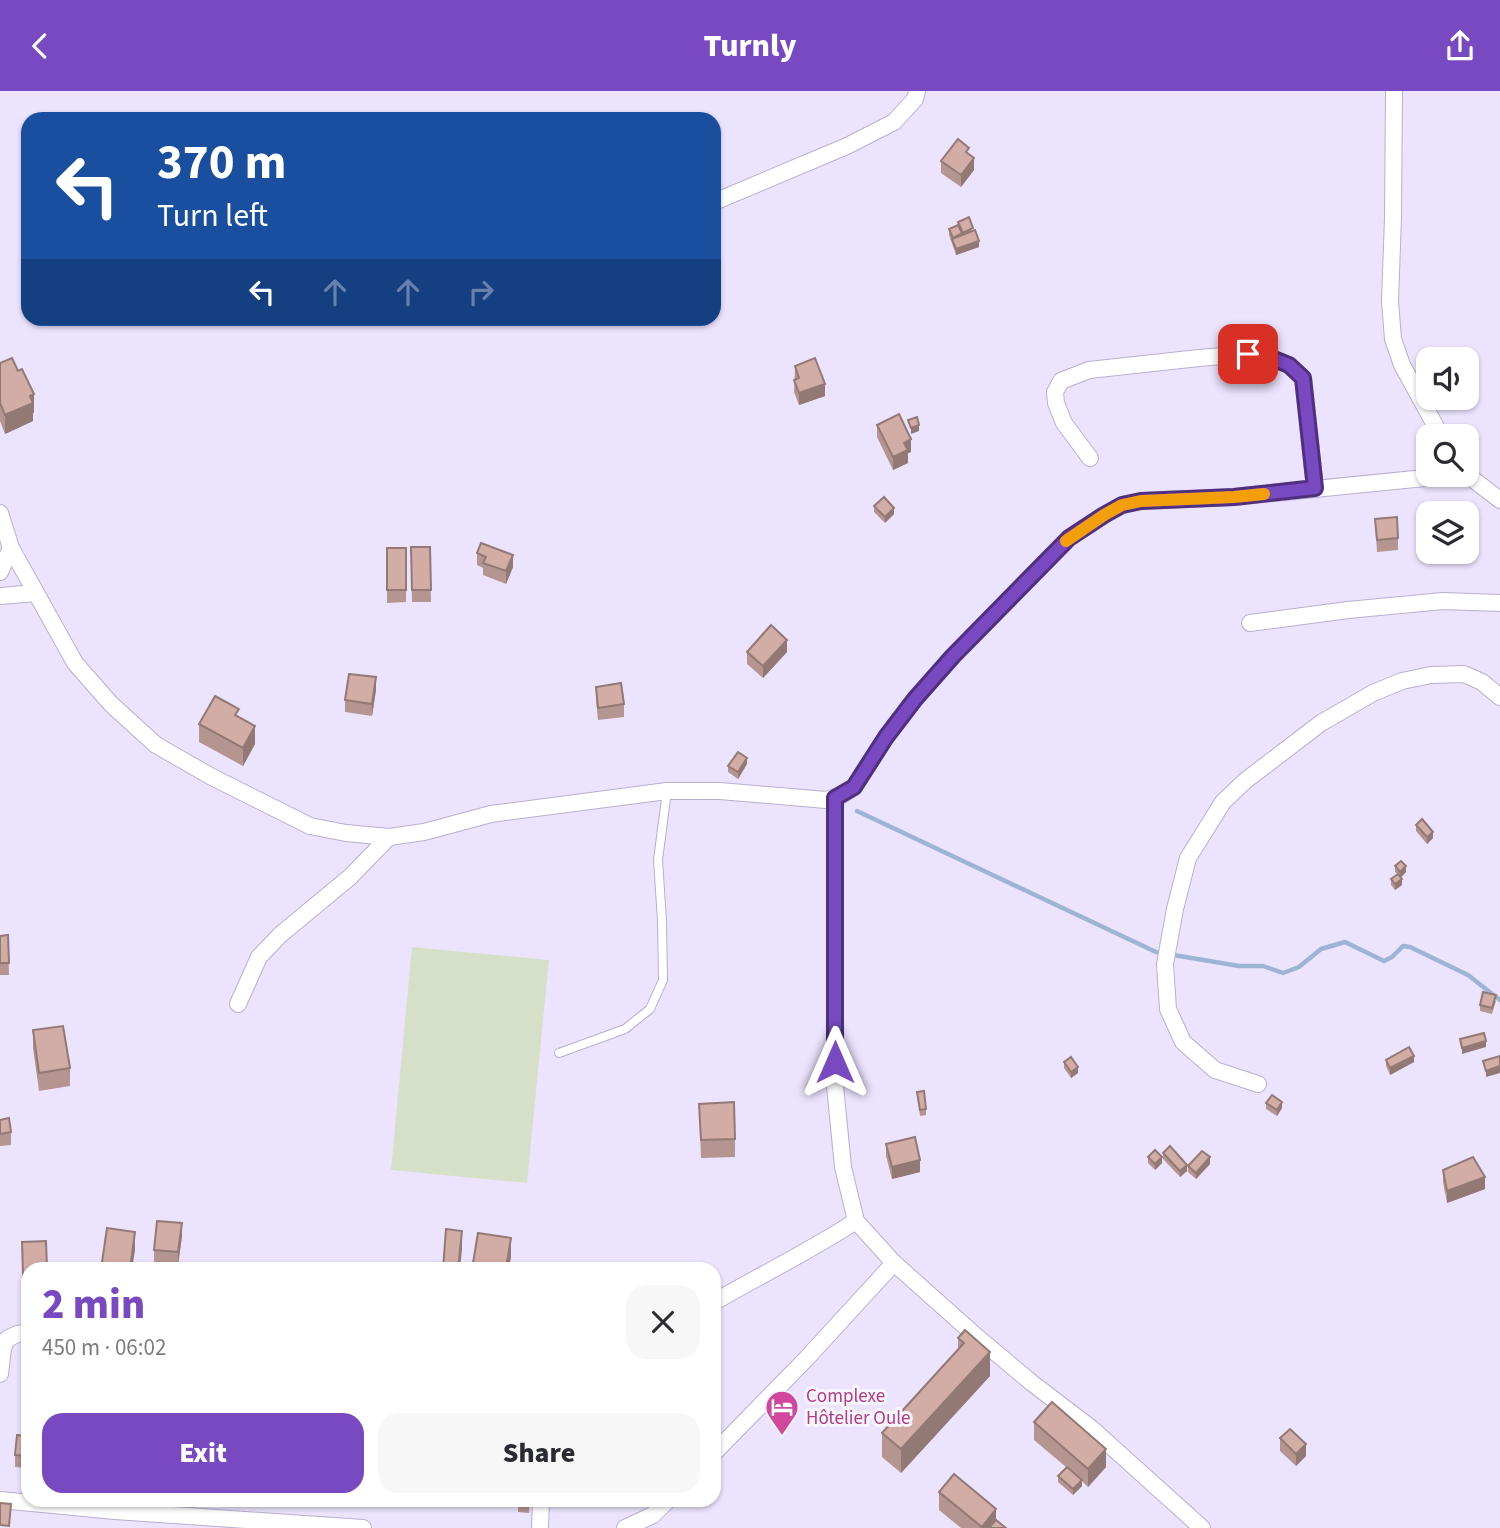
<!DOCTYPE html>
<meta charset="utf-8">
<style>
body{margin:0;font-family:"Source Sans 3",sans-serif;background:#f7f7f7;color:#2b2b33;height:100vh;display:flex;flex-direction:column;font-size:26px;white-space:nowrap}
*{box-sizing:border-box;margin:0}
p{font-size:23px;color:#7c7c81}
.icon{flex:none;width:38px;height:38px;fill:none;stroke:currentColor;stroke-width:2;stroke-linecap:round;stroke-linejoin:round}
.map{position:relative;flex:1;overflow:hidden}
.panel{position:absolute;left:21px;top:1171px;width:700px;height:245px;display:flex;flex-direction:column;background:#fff;border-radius:21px;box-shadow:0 2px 5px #0004}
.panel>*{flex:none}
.top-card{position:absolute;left:21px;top:21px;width:700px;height:214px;border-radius:21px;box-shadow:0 2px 5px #0004;background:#1a4fa0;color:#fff;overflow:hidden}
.controls{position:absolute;left:1416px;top:256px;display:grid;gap:14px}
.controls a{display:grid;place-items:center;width:63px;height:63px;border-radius:14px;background:#fff;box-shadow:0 2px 5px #0004;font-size:35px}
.pin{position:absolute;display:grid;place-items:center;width:60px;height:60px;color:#fff;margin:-30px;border-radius:14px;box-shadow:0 4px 10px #0006}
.me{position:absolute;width:77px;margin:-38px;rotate:0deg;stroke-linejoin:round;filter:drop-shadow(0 0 5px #0008)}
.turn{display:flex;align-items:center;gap:24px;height:147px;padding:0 21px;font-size:32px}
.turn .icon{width:91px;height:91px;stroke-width:2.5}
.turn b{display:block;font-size:49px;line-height:60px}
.lanes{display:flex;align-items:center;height:66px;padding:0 21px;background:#0003;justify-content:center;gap:35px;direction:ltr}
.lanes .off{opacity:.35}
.round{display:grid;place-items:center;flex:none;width:74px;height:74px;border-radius:21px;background:#f7f7f7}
.head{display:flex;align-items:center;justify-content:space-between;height:119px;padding:0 21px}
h1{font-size:42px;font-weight:800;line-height:52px;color:#7949c2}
.primary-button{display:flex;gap:14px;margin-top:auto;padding:14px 21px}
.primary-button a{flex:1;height:80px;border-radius:21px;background:#7949c2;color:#fff;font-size:28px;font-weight:800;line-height:80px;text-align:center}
.primary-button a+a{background:#f7f7f7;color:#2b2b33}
header{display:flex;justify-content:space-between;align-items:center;height:91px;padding:0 21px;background:#7949c2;color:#fff;font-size:32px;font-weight:800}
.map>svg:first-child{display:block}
.green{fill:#d6e0c9}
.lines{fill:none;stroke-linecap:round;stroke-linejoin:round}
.stream{stroke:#9eb4d4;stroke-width:4.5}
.lane-casing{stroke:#b8afce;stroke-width:10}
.street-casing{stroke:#b8afce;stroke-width:18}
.lane{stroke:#fff;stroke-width:8}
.street{stroke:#fff;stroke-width:16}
.wall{fill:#b5958f}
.shaded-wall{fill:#937974}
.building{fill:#d2ada6;stroke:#937974;stroke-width:2}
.route-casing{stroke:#4f2f7e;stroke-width:18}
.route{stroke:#7949c2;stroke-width:12}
.slow{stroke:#f59e0b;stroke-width:12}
.labels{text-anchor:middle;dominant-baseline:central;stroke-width:6;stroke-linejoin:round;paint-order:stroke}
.hotel-label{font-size:19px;fill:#b23c85;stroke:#f7f5fc;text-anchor:start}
</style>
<header><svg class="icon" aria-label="back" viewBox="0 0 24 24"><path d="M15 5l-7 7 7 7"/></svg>Turnly<svg class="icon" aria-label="share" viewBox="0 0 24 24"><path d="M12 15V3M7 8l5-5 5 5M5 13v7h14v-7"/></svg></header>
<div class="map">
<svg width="1500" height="1437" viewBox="0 0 1500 1437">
<rect width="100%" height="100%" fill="#ece4ff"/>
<polygon class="green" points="412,856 549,869 527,1092 391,1079"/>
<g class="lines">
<polyline class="stream" points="857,720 1156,861 1239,875 1263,875 1283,882 1299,876 1321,858 1345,851 1384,870 1392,866 1403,855 1410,856 1468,884 1500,909"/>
<defs>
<polyline id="lane" points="559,962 625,938 650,918 663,889 662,830 658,769 667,700"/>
<g id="street">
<polyline points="1394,0 1393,127 1390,210 1393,248 1402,274 1441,345"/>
<polyline points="714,111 847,55 894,31 915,8 917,0"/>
<polyline points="1090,367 1064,332 1056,312 1055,301 1061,290 1089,279 1199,267 1248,263 1274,268 1289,274 1303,287 1315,398"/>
<polyline points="1466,383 1500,409"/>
<polyline points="0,422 11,457 75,572 111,613 156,654 212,686 310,735 346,742 389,746 424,741 491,723 667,700 720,700 826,709 842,704 854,696 886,646 915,608 953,565 1069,447 1104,424 1122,414 1141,410 1234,406 1465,383"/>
<polyline points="0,481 11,457"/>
<polyline points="0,505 36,502"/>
<polyline points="1250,532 1348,519 1443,510 1500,512"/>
<polyline points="835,707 835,995 843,1076 856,1130 894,1172 977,1246 1032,1292 1091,1337 1202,1437"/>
<polyline points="238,913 259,866 280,844 350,786 389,746"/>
<polyline points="1258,993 1215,979 1183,951 1168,918 1165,873 1175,818 1188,767 1223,711 1245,690 1321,632 1373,602 1402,590 1431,584 1464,583 1482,591 1500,606"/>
<path d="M714,1211C761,1184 810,1160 856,1130"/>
<polyline points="0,1283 3,1257 7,1248 17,1243 28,1241"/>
<polyline points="714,1362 806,1268 894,1172"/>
<polyline points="0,1409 115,1420 363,1437"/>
<polyline points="540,1437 541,1409"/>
<polyline points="625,1437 653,1424 668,1409"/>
</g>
</defs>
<use href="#lane" class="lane-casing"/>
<use href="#street" class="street-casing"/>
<use href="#lane" class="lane"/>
<use href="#street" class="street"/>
</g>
<g class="wall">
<polygon points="969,63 974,79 961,96 941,82 941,70"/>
<polygon points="958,131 973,140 979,156 956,164 949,144 949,138 958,134"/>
<polygon points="0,272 34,322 33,322 33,330 5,343 0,330"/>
<polygon points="795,275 825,305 799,314 794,301"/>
<polygon points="877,334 911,361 908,362 908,372 893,379 877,346"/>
<polygon points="874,415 894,423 885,432 874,421"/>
<polygon points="1375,428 1398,447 1398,459 1377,461"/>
<polygon points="411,456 430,456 431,511 412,511"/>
<polygon points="387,457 406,457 406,511 387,512"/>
<polygon points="477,462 513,476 506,493 483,484 483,477 477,474"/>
<polygon points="747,561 787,561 763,587 747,573"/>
<polygon points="596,596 624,613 624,626 598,629 596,608"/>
<polygon points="376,599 372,625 345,621 345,609"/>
<polygon points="239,626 255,653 243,675 199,651 199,633"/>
<polygon points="747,673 738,688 728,681 728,675"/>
<polygon points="1416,734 1433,747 1427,753 1416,740"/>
<polygon points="1395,775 1406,781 1401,787 1402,794 1395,799 1391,794 1391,788 1397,783 1395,781"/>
<polygon points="8,844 9,884 0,884 0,845"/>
<polygon points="1496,910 1492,923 1480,920 1480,914"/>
<polygon points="33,939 70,977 70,995 39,1000 33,957"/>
<polygon points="1386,969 1414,971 1390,984 1386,975"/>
<polygon points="1064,971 1078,982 1071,987 1064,977"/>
<polygon points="917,1001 926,1018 926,1024 920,1025"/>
<polygon points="1266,1012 1282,1017 1277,1025 1266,1018"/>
<polygon points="699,1013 735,1048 735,1066 701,1067"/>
<polygon points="0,1029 11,1041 11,1054 0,1055"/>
<polygon points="886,1053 920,1081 892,1088 886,1065"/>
<polygon points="1163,1062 1187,1080 1180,1086 1163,1068"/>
<polygon points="1148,1066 1162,1072 1155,1079 1148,1072"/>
<polygon points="1210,1073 1196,1088 1188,1081 1188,1075"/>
<polygon points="1443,1079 1485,1098 1447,1112 1443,1091"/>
<polygon points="182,1145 178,1174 154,1171 154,1159"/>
<polygon points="22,1151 28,1178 28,1234 24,1234"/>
<polygon points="511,1165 509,1178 472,1178"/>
<polygon points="965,1239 990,1285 901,1382 882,1366 882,1342 958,1259 958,1247"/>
<polygon points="1034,1331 1106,1376 1088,1396 1082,1390 1082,1395 1073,1404 1058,1391 1058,1385 1066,1376 1034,1349"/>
<polygon points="28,1345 28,1377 15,1376 15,1364"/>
<polygon points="1280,1347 1306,1365 1296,1375 1280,1360"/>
<polygon points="939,1401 996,1429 1006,1437 961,1437 939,1419"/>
<polygon points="518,1409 530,1409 529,1422 518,1421"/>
</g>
<g class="shaded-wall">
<polygon points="974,67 974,79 961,96 961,84"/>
<polygon points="979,150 979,156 956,164 956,158"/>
<polygon points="825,293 825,305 799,314 799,302"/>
<polygon points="34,303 34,322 33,322 33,330 5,343 5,324 30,305"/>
<polygon points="919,334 919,340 911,343 911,337"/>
<polygon points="911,348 911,361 908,362 908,372 893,379 893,366 904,352"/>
<polygon points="894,417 894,423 885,432 885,426"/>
<polygon points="513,464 513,476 506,493 506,480"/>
<polygon points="787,549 787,561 763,587 763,575"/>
<polygon points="376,586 376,599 372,625 372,613"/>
<polygon points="255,635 255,653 243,675 243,657"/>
<polygon points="747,667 747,673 738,688 738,681"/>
<polygon points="1433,741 1433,747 1427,753 1427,746"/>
<polygon points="1406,775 1406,781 1400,787 1400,781"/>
<polygon points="1402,788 1402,794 1395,799 1395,793"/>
<polygon points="1486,950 1486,956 1462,963 1462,957"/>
<polygon points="1414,965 1414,971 1390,984 1390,977"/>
<polygon points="1500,975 1500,982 1486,986 1486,980"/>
<polygon points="1078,976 1078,982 1071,987 1071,981"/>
<polygon points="1282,1011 1282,1017 1277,1025 1277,1019"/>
<polygon points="1162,1066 1162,1072 1155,1079 1155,1073"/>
<polygon points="1210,1066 1210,1073 1196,1088 1196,1082"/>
<polygon points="920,1069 920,1081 892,1088 892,1076"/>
<polygon points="1187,1074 1187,1080 1180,1086 1180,1080"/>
<polygon points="1485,1086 1485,1098 1447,1112 1447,1100"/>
<polygon points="182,1132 182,1145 178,1174 178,1161"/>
<polygon points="462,1140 462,1158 460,1178 458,1178"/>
<polygon points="135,1141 135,1159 132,1178 130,1178"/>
<polygon points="511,1147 511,1165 509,1178 506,1178"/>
<polygon points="990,1261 990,1285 901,1382 901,1358"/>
<polygon points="1306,1353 1306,1365 1296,1375 1296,1363"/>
<polygon points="1106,1358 1106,1376 1088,1396 1088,1378"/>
<polygon points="1082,1389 1082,1395 1073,1404 1073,1398"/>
<polygon points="996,1418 996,1436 982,1437 982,1436"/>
</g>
<g class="building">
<polygon points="958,48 969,57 966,61 974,67 961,84 941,70"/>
<polygon points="969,126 973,137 963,142 958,131"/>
<polygon points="958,134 962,142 953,147 949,138"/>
<polygon points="975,139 979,150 956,158 952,148"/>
<polygon points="12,267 18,280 22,278 34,303 30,305 33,312 5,324 0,312 0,272"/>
<polygon points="815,267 825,293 799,302 794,289 799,287 795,275"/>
<polygon points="899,323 911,348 904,352 908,359 893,366 877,334"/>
<polygon points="917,326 919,334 911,337 908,329"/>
<polygon points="884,406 894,417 885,426 874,415"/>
<polygon points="1397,426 1398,447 1377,449 1375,428"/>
<polygon points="481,452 513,464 506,480 483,472 486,466 477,462"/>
<polygon points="411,456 430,456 431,499 412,499"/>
<rect x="387" y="457" width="19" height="42"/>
<polygon points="771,534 787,549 763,575 747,561"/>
<polygon points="349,583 376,586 372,613 345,609"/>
<polygon points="621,592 624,613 598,617 596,596"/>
<polygon points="215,605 239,618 235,624 255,635 243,657 199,633"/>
<polygon points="738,661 747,667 738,681 728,675"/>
<polygon points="1422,728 1433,741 1427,746 1416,734"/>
<polygon points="1401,770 1406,775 1400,781 1395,775"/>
<polygon points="1398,783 1402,788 1395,793 1391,788"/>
<polygon points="8,844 9,872 0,872 0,845"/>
<polygon points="1483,901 1496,904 1492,917 1480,914"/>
<polygon points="63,935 70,977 39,982 33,939"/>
<polygon points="1484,942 1486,950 1462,957 1460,948"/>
<polygon points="1409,956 1414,965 1390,977 1386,969"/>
<polygon points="1500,965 1500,975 1486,980 1483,970"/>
<polygon points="1071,966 1078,976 1071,981 1064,971"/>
<polygon points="924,1000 926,1018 920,1019 917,1001"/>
<polygon points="1272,1004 1282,1011 1277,1019 1266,1012"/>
<polygon points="734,1011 735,1048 701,1049 699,1013"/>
<polygon points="9,1027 11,1041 0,1043 0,1029"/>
<polygon points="915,1046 920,1069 892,1076 886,1053"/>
<polygon points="1170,1055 1187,1074 1180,1080 1163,1062"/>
<polygon points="1155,1059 1162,1066 1155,1073 1148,1066"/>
<polygon points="1202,1060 1210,1066 1196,1082 1188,1075"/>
<polygon points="1473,1066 1485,1086 1447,1100 1443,1079"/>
<polygon points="157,1130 182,1132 178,1161 154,1159"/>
<polygon points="107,1137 135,1141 130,1178 101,1178"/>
<polygon points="446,1138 462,1140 458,1178 443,1178"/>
<polygon points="478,1142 511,1147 506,1177 486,1173 485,1178 472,1178"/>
<polygon points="46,1150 47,1178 28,1178 28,1216 24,1216 22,1151"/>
<polygon points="26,1236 28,1236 28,1275"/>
<polygon points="965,1239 990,1261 901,1358 882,1342 964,1252 958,1247"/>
<polygon points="1052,1311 1106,1358 1088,1378 1034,1331"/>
<polygon points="1290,1338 1306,1353 1296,1363 1280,1347"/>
<polygon points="17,1344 28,1345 28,1365 15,1364"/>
<polygon points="1067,1376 1082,1389 1073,1398 1058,1385"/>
<polygon points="954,1383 996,1418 982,1436 939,1401"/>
<polygon points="0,1412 11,1413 9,1435 0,1434"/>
<polygon points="996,1429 1006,1437 989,1437"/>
</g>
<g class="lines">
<defs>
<polyline id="route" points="835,971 835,707 854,696 886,646 915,608 953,565 1069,447 1104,424 1122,414 1141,410 1234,406 1315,397 1303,287 1289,274 1274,268 1248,263"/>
</defs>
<use href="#route" class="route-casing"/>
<use href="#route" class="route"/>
<polyline class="slow" points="1066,450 1104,424 1122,414 1141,410 1234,406 1264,403"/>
</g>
<defs>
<symbol id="hotel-pin" viewBox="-11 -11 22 30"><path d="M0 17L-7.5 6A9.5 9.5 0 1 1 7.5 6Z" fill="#d1479c" stroke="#f7f5fc"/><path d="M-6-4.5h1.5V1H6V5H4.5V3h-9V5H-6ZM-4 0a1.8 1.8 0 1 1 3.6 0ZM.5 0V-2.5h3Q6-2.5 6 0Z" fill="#fff"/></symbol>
</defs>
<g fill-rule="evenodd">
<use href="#hotel-pin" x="763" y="1297" width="38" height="52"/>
</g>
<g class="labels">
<g class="hotel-label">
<text x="806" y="1305">Complexe<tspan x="806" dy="22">Hôtelier Oule</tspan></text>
</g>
</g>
</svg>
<div class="controls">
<a><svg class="icon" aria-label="sound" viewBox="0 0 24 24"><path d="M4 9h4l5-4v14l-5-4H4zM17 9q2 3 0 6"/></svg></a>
<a><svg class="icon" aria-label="search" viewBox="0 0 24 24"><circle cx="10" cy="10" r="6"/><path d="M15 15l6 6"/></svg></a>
<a><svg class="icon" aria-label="layers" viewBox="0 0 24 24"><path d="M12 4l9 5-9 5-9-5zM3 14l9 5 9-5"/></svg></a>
</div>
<div class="pin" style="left:1248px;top:263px;background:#d93025"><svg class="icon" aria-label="arrive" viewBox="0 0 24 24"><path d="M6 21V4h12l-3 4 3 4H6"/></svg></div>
<svg class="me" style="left:835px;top:971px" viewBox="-20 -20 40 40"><path d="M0-17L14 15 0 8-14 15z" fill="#7949c2" stroke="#fff" stroke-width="4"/></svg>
<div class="top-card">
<div class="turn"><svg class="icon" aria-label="left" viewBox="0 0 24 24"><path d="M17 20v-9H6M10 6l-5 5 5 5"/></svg><div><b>370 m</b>Turn left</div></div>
<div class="lanes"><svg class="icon" aria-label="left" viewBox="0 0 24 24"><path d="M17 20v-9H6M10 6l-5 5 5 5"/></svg><svg class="icon off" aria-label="ahead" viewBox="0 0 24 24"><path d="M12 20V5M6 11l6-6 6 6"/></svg><svg class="icon off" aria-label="ahead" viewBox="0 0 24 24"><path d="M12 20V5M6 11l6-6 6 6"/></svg><svg class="icon off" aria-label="right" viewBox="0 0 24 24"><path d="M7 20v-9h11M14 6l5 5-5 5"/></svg></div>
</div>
<section class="panel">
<div class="head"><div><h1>2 min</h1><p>450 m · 06:02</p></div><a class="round"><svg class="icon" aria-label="close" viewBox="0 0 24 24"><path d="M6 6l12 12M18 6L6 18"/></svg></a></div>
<div class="primary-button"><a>Exit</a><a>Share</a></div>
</section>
</div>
